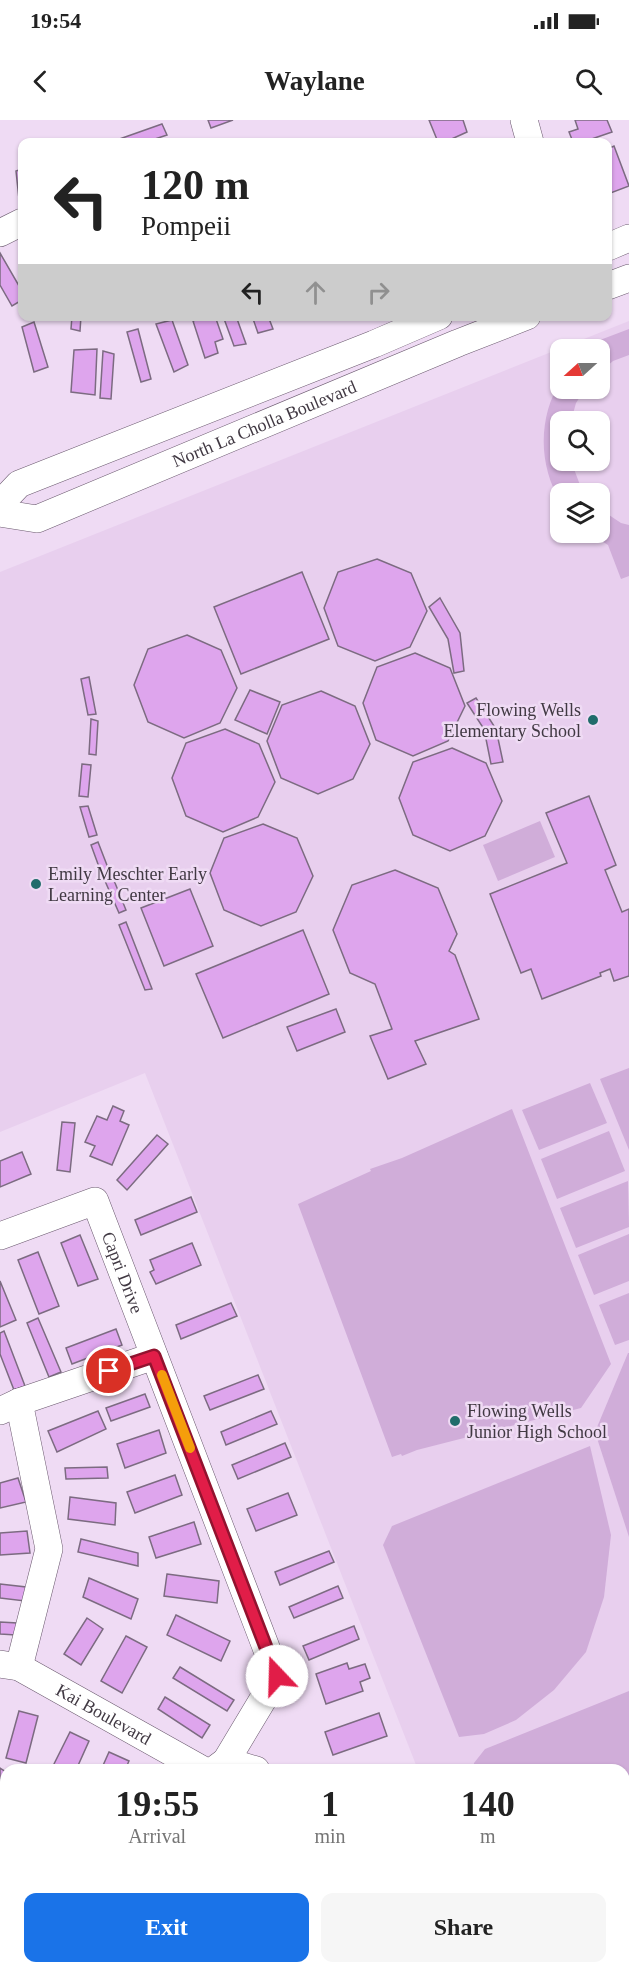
<!DOCTYPE html>
<style>
body{margin:0;font-family:"Times New Roman",serif;background:#f6f6f6;color:#222;height:100vh;display:flex;flex-direction:column;font-size:22px;white-space:nowrap}
*{box-sizing:border-box;margin:0}
p{font-size:20px;color:#767676}
.icon{flex:none;width:33px;height:33px;fill:none;stroke:currentColor;stroke-width:2;stroke-linecap:round;stroke-linejoin:round}
.map{position:relative;flex:1;overflow:hidden}
.details{position:absolute;left:0px;top:1644px;width:630px;height:210px;display:flex;flex-direction:column;background:#fff;border-radius:18px 18px 0 0;box-shadow:0 2px 4px #0004}
.details>*{flex:none}
.top-card{position:absolute;left:18px;top:18px;width:594px;height:183px;border-radius:12px;box-shadow:0 2px 4px #0004;background:#fff;color:#222;overflow:hidden}
.needle{width:39px;rotate:249deg}
.controls{position:absolute;left:550px;top:219px;display:grid;gap:12px}
.controls a{display:grid;place-items:center;width:60px;height:60px;border-radius:12px;background:#fff;box-shadow:0 2px 4px #0004;font-size:30px}
.pin{position:absolute;display:grid;place-items:center;width:51px;height:51px;color:#fff;margin:-26px;border:3px solid #fff;border-radius:50%;box-shadow:0 2px 6px #0007}
.me{position:absolute;width:66px;margin:-33px;rotate:339deg;stroke-linejoin:round;filter:drop-shadow(0 0 4px #0008)}
.turn{display:flex;align-items:center;gap:21px;height:126px;padding:0 24px;font-size:27px}
.turn .icon{width:78px;height:78px;stroke-width:2.5}
.turn b{display:block;font-size:42px;line-height:51px}
.lanes{display:flex;align-items:center;height:57px;padding:0 24px;background:#0003;justify-content:center;gap:30px;direction:ltr}
.lanes .off{opacity:.35}
.eta{display:flex;justify-content:space-evenly;align-items:center;height:102px;text-align:center}
.eta b{font-size:36px;font-weight:800;line-height:42px}
.button{display:flex;gap:12px;margin-top:auto;padding:12px 24px}
.button a{flex:1;height:69px;border-radius:12px;background:#1a73e8;color:#fff;font-size:24px;font-weight:800;line-height:69px;text-align:center}
.button a+a{background:#f6f6f6;color:#222}
.status{display:flex;justify-content:space-between;align-items:center;height:42px;padding:0 30px;background:#fff;direction:ltr}
.status svg{height:16px;fill:currentColor}
header{display:flex;justify-content:space-between;align-items:center;height:78px;padding:0 24px;background:#fff;font-size:27px;font-weight:800}
.map>svg:first-child{display:block}
.built{fill:#e8cfee;fill-rule:evenodd}
.green{fill:#d0add9}
.building{fill:#dea5ed;stroke:#7c6b81;stroke-width:1.5}
.lines{fill:none;stroke-linecap:round;stroke-linejoin:round}
.minor-casing{stroke:#6a596e;stroke-width:28}
.minor{stroke:#fff;stroke-width:27}
.route-casing{stroke:#92132f;stroke-width:15}
.route{stroke:#e11d48;stroke-width:10}
.slow{stroke:#f59e0b;stroke-width:10}
.poi-dot{fill:#206c6b;stroke:#efdbf4;stroke-width:2}
.labels{text-anchor:middle;dominant-baseline:central;stroke-width:5;stroke-linejoin:round;paint-order:stroke}
.street-label{font-size:18px;fill:#413943;stroke:#efdbf4}
.poi-label{font-size:18px;fill:#413943;stroke:#efdbf4;text-anchor:start}
</style>
<div class="status"><b>19:54</b><svg viewBox="0 0 49 12"><path d="M0 12V9h3v3zM5 12V6h3v6zM10 12V3h3v9zM15 12V0h3v12zM26 1h20v11H26zM47 4h2v5h-2z"/></svg></div>
<header><svg class="icon" aria-label="back" viewBox="0 0 24 24"><path d="M15 5l-7 7 7 7"/></svg>Waylane<svg class="icon" aria-label="search" viewBox="0 0 24 24"><circle cx="10" cy="10" r="6"/><path d="M15 15l6 6"/></svg></header>
<div class="map">
<svg width="629" height="1854" viewBox="0 0 629 1854">
<rect width="100%" height="100%" fill="#efdbf4"/>
<path class="built" d="M629,201V1854H499L497,1848H624V1650H418L145,953L0,1012V452ZM561,230H600V268H561ZM561,302H600V340H561ZM561,374H600V412H561Z"/>
<g class="green">
<polygon points="629,209 629,235 613,241 600,252 600,230 589,229 600,220"/>
<path d="M561,261V268L585,269L576,283L571,301L561,302V340L571,341L580,365L586,373L561,374V382C538,346 538,296 561,261Z"/>
<polygon points="600,389 621,403 629,405 629,456 621,459 608,425 589,413 600,412"/>
<polygon points="540,701 555,737 498,761 483,725"/>
<polygon points="629,948 629,1030 600,959"/>
<polygon points="590,963 607,1003 539,1030 522,990"/>
<polygon points="512,989 611,1244 581,1288 417,1330 402,1336 401,1334 392,1337 298,1084 371,1051 370,1049 402,1038"/>
<polygon points="609,1011 625,1051 557,1079 541,1039"/>
<polygon points="628,1061 629,1107 576,1128 560,1088"/>
<polygon points="629,1114 629,1161 594,1175 578,1135"/>
<polygon points="629,1173 629,1220 615,1225 599,1185"/>
<polygon points="628,1233 629,1233 629,1417 595,1312"/>
<polygon points="590,1326 611,1415 604,1477 586,1532 554,1570 516,1600 484,1614 459,1617 383,1425 392,1406"/>
<polygon points="629,1571 629,1847 613,1854 544,1854 541,1848 624,1848 624,1650 473,1650 474,1643 485,1629"/>
</g>
<g class="building">
<polygon points="208,0 233,0 211,8"/>
<polygon points="429,0 463,0 467,12 445,22 438,22"/>
<polygon points="575,0 607,0 612,12 583,22 573,22 569,12 578,9"/>
<polygon points="162,4 167,15 146,22 111,22"/>
<polygon points="614,26 629,66 608,74 608,29"/>
<polygon points="22,34 22,79 19,79 16,51 22,49 20,35"/>
<polygon points="0,133 22,171 22,180 12,186 0,165"/>
<polygon points="72,196 81,196 80,211 71,209"/>
<polygon points="205,196 215,196 223,219 215,222 218,233 205,238 193,201"/>
<polygon points="223,196 236,196 246,224 234,226"/>
<polygon points="252,196 268,196 273,209 258,213"/>
<polygon points="172,200 188,245 174,252 156,204"/>
<polygon points="34,202 48,247 34,252 22,207"/>
<polygon points="138,209 151,259 141,262 127,212"/>
<polygon points="97,229 95,275 71,272 74,230"/>
<polygon points="103,231 114,234 111,279 100,278"/>
<polygon points="377,439 411,453 427,491 410,527 375,541 338,526 324,488 338,452"/>
<polygon points="302,452 329,519 241,554 214,487"/>
<polygon points="440,478 460,513 464,551 454,553 448,519 429,487"/>
<polygon points="187,515 221,530 237,568 220,603 184,618 148,602 134,565 148,529"/>
<polygon points="415,533 450,548 465,586 448,621 413,636 376,620 363,583 377,547"/>
<polygon points="89,557 96,594 88,595 81,559"/>
<polygon points="250,570 280,582 267,614 235,600"/>
<polygon points="321,571 355,586 370,624 353,659 318,674 281,658 267,621 282,585"/>
<polygon points="476,578 496,609 503,642 491,644 484,609 467,583"/>
<polygon points="91,599 98,601 96,635 89,634"/>
<polygon points="225,609 259,624 275,662 258,697 223,712 186,696 172,658 186,623"/>
<polygon points="452,628 486,643 502,681 485,716 450,731 413,715 399,678 413,642"/>
<polygon points="82,644 91,645 88,677 79,676"/>
<polygon points="589,676 616,745 605,750 622,792 629,789 629,856 614,861 610,849 600,853 601,856 542,879 531,849 521,853 490,774 567,743 546,693"/>
<polygon points="88,686 97,715 89,717 80,687"/>
<polygon points="263,704 297,718 313,756 296,792 261,806 224,790 210,753 224,718"/>
<polygon points="98,722 110,753 102,755 91,725"/>
<polygon points="395,750 438,768 457,814 449,831 455,835 479,899 415,921 426,944 388,959 370,916 392,909 375,864 350,853 333,810 352,765"/>
<polygon points="113,758 126,790 119,793 105,761"/>
<polygon points="190,769 213,826 164,846 141,788"/>
<polygon points="126,802 152,869 145,870 119,805"/>
<polygon points="303,810 329,874 223,918 196,854"/>
<polygon points="336,889 345,912 297,931 287,907"/>
<polygon points="113,986 124,991 120,1001 129,1005 112,1045 90,1036 95,1026 85,1022 97,996 107,1000"/>
<polygon points="62,1002 75,1003 70,1052 57,1050"/>
<polygon points="157,1015 168,1024 127,1070 117,1060"/>
<polygon points="22,1032 31,1054 0,1067 0,1041"/>
<polygon points="191,1077 197,1092 141,1115 135,1100"/>
<polygon points="80,1115 98,1159 78,1166 61,1123"/>
<polygon points="192,1123 201,1145 156,1164 150,1152 154,1150 150,1140"/>
<polygon points="38,1132 59,1186 39,1194 18,1140"/>
<polygon points="0,1161 16,1200 0,1207"/>
<polygon points="231,1183 237,1196 181,1219 176,1205"/>
<polygon points="38,1198 61,1252 49,1257 27,1203"/>
<polygon points="116,1209 122,1225 72,1244 66,1228"/>
<polygon points="4,1211 25,1266 14,1270 0,1234 0,1213"/>
<polygon points="258,1255 264,1269 210,1290 204,1276"/>
<polygon points="145,1274 150,1287 111,1301 106,1288"/>
<polygon points="98,1291 106,1309 57,1332 48,1311"/>
<polygon points="271,1291 277,1304 226,1325 221,1312"/>
<polygon points="159,1310 166,1333 125,1348 117,1324"/>
<polygon points="285,1323 291,1337 238,1359 232,1345"/>
<polygon points="107,1347 108,1358 66,1359 65,1348"/>
<polygon points="175,1355 182,1375 135,1393 127,1372"/>
<polygon points="18,1358 26,1382 0,1388 0,1363"/>
<polygon points="288,1373 297,1395 256,1411 247,1389"/>
<polygon points="70,1377 116,1383 115,1405 68,1399"/>
<polygon points="194,1402 201,1424 156,1438 149,1417"/>
<polygon points="27,1411 30,1433 0,1435 0,1413"/>
<polygon points="81,1419 138,1433 138,1446 78,1432"/>
<polygon points="329,1431 334,1442 280,1465 275,1452"/>
<polygon points="167,1454 219,1461 217,1483 164,1476"/>
<polygon points="89,1458 138,1479 131,1499 83,1477"/>
<polygon points="0,1464 26,1467 25,1481 0,1478"/>
<polygon points="338,1466 343,1478 294,1498 289,1487"/>
<polygon points="176,1495 230,1521 221,1541 167,1515"/>
<polygon points="87,1498 103,1509 81,1545 64,1534"/>
<polygon points="0,1502 17,1503 16,1515 0,1514"/>
<polygon points="354,1506 359,1519 309,1540 303,1526"/>
<polygon points="126,1516 147,1527 122,1573 101,1561"/>
<polygon points="347,1543 349,1549 365,1544 370,1558 360,1562 363,1571 326,1584 316,1554"/>
<polygon points="180,1547 234,1580 227,1591 173,1558"/>
<polygon points="165,1577 210,1605 202,1618 158,1589"/>
<polygon points="19,1591 38,1596 26,1643 6,1638"/>
<polygon points="379,1593 387,1616 333,1635 325,1612"/>
<polygon points="70,1612 89,1621 76,1650 51,1650"/>
<polygon points="109,1632 129,1641 125,1650 101,1650"/>
<polygon points="0,1648 6,1652 6,1661 0,1670"/>
<polygon points="68,1848 81,1848 84,1854 62,1854 61,1851"/>
<polygon points="109,1848 132,1848 134,1854 112,1854"/>
<polygon points="169,1848 187,1848 179,1854 174,1854"/>
<polygon points="373,1848 395,1848 393,1854"/>
<polygon points="476,1848 482,1848 484,1854 461,1854"/>
</g>
<g class="lines">
<defs>
<g id="minor">
<polyline points="524,0 530,22"/>
<polyline points="0,113 22,102"/>
<polyline points="608,127 629,118"/>
<polyline points="608,166 629,158"/>
<polyline points="0,384 19,364 374,224 439,196"/>
<path id="s1" d="M0,393L37,399L458,223L527,196"/>
<path id="s2" d="M0,1116L95,1081L277,1556L226,1641L214,1650"/>
<polyline points="19,1282 49,1429 19,1547"/>
<polyline points="0,1291 19,1282 154,1236"/>
<path id="s3" d="M0,1544L19,1547L203,1650"/>
<polyline points="226,1641 256,1650"/>
<polyline points="0,1841 6,1839"/>
</g>
</defs>
<use href="#minor" class="minor-casing"/>
<use href="#minor" class="minor"/>
</g>
<g class="lines">
<defs>
<polyline id="route" points="109,1251 154,1236 277,1556"/>
</defs>
<use href="#route" class="route-casing"/>
<use href="#route" class="route"/>
<polyline class="slow" points="162,1255 190,1328"/>
</g>
<g class="poi-dot">
<circle cx="593" cy="600" r="6"/>
<circle cx="36" cy="764" r="6"/>
<circle cx="455" cy="1301" r="6"/>
</g>
<g class="labels">
<g class="street-label">
<text stroke="none"><textPath href="#s1" startOffset="284">North La Cholla Boulevard</textPath></text>
<text stroke="none"><textPath href="#s2" startOffset="178">Capri Drive</textPath></text>
<text stroke="none"><textPath href="#s3" startOffset="116">Kai Boulevard</textPath></text>
</g>
<g class="poi-label">
<text x="581" y="590" text-anchor="end">Flowing Wells<tspan x="581" dy="21">Elementary School</tspan></text>
<text x="48" y="754">Emily Meschter Early<tspan x="48" dy="21">Learning Center</tspan></text>
<text x="467" y="1291">Flowing Wells<tspan x="467" dy="21">Junior High School</tspan></text>
</g>
</g>
</svg>
<div class="controls">
<a><svg class="needle" viewBox="-14 -14 28 28"><path d="M0-13l5 13h-10z" fill="#e53935"/><path d="M0 13l5-13h-10z" fill="#767676"/></svg></a>
<a><svg class="icon" aria-label="search" viewBox="0 0 24 24"><circle cx="10" cy="10" r="6"/><path d="M15 15l6 6"/></svg></a>
<a><svg class="icon" aria-label="layers" viewBox="0 0 24 24"><path d="M12 4l9 5-9 5-9-5zM3 14l9 5 9-5"/></svg></a>
</div>
<div class="pin" style="left:109px;top:1251px;background:#d93025"><svg class="icon" aria-label="arrive" viewBox="0 0 24 24"><path d="M6 21V4h12l-3 4 3 4H6"/></svg></div>
<svg class="me" style="left:277px;top:1556px" viewBox="-20 -20 40 40"><circle r="19" fill="#fff"/><path d="M0-13L10 11 0 6-10 11z" fill="#e11d48"/></svg>
<div class="top-card">
<div class="turn"><svg class="icon" aria-label="left" viewBox="0 0 24 24"><path d="M17 20v-9H6M10 6l-5 5 5 5"/></svg><div><b>120 m</b>Pompeii</div></div>
<div class="lanes"><svg class="icon" aria-label="left" viewBox="0 0 24 24"><path d="M17 20v-9H6M10 6l-5 5 5 5"/></svg><svg class="icon off" aria-label="ahead" viewBox="0 0 24 24"><path d="M12 20V5M6 11l6-6 6 6"/></svg><svg class="icon off" aria-label="right" viewBox="0 0 24 24"><path d="M7 20v-9h11M14 6l5 5-5 5"/></svg></div>
</div>
<section class="details">
<div class="eta">
<div><b>19:55</b><p>Arrival</p></div>
<div><b>1</b><p>min</p></div>
<div><b>140</b><p>m</p></div>
</div>
<div class="button"><a>Exit</a><a>Share</a></div>
</section>
</div>
